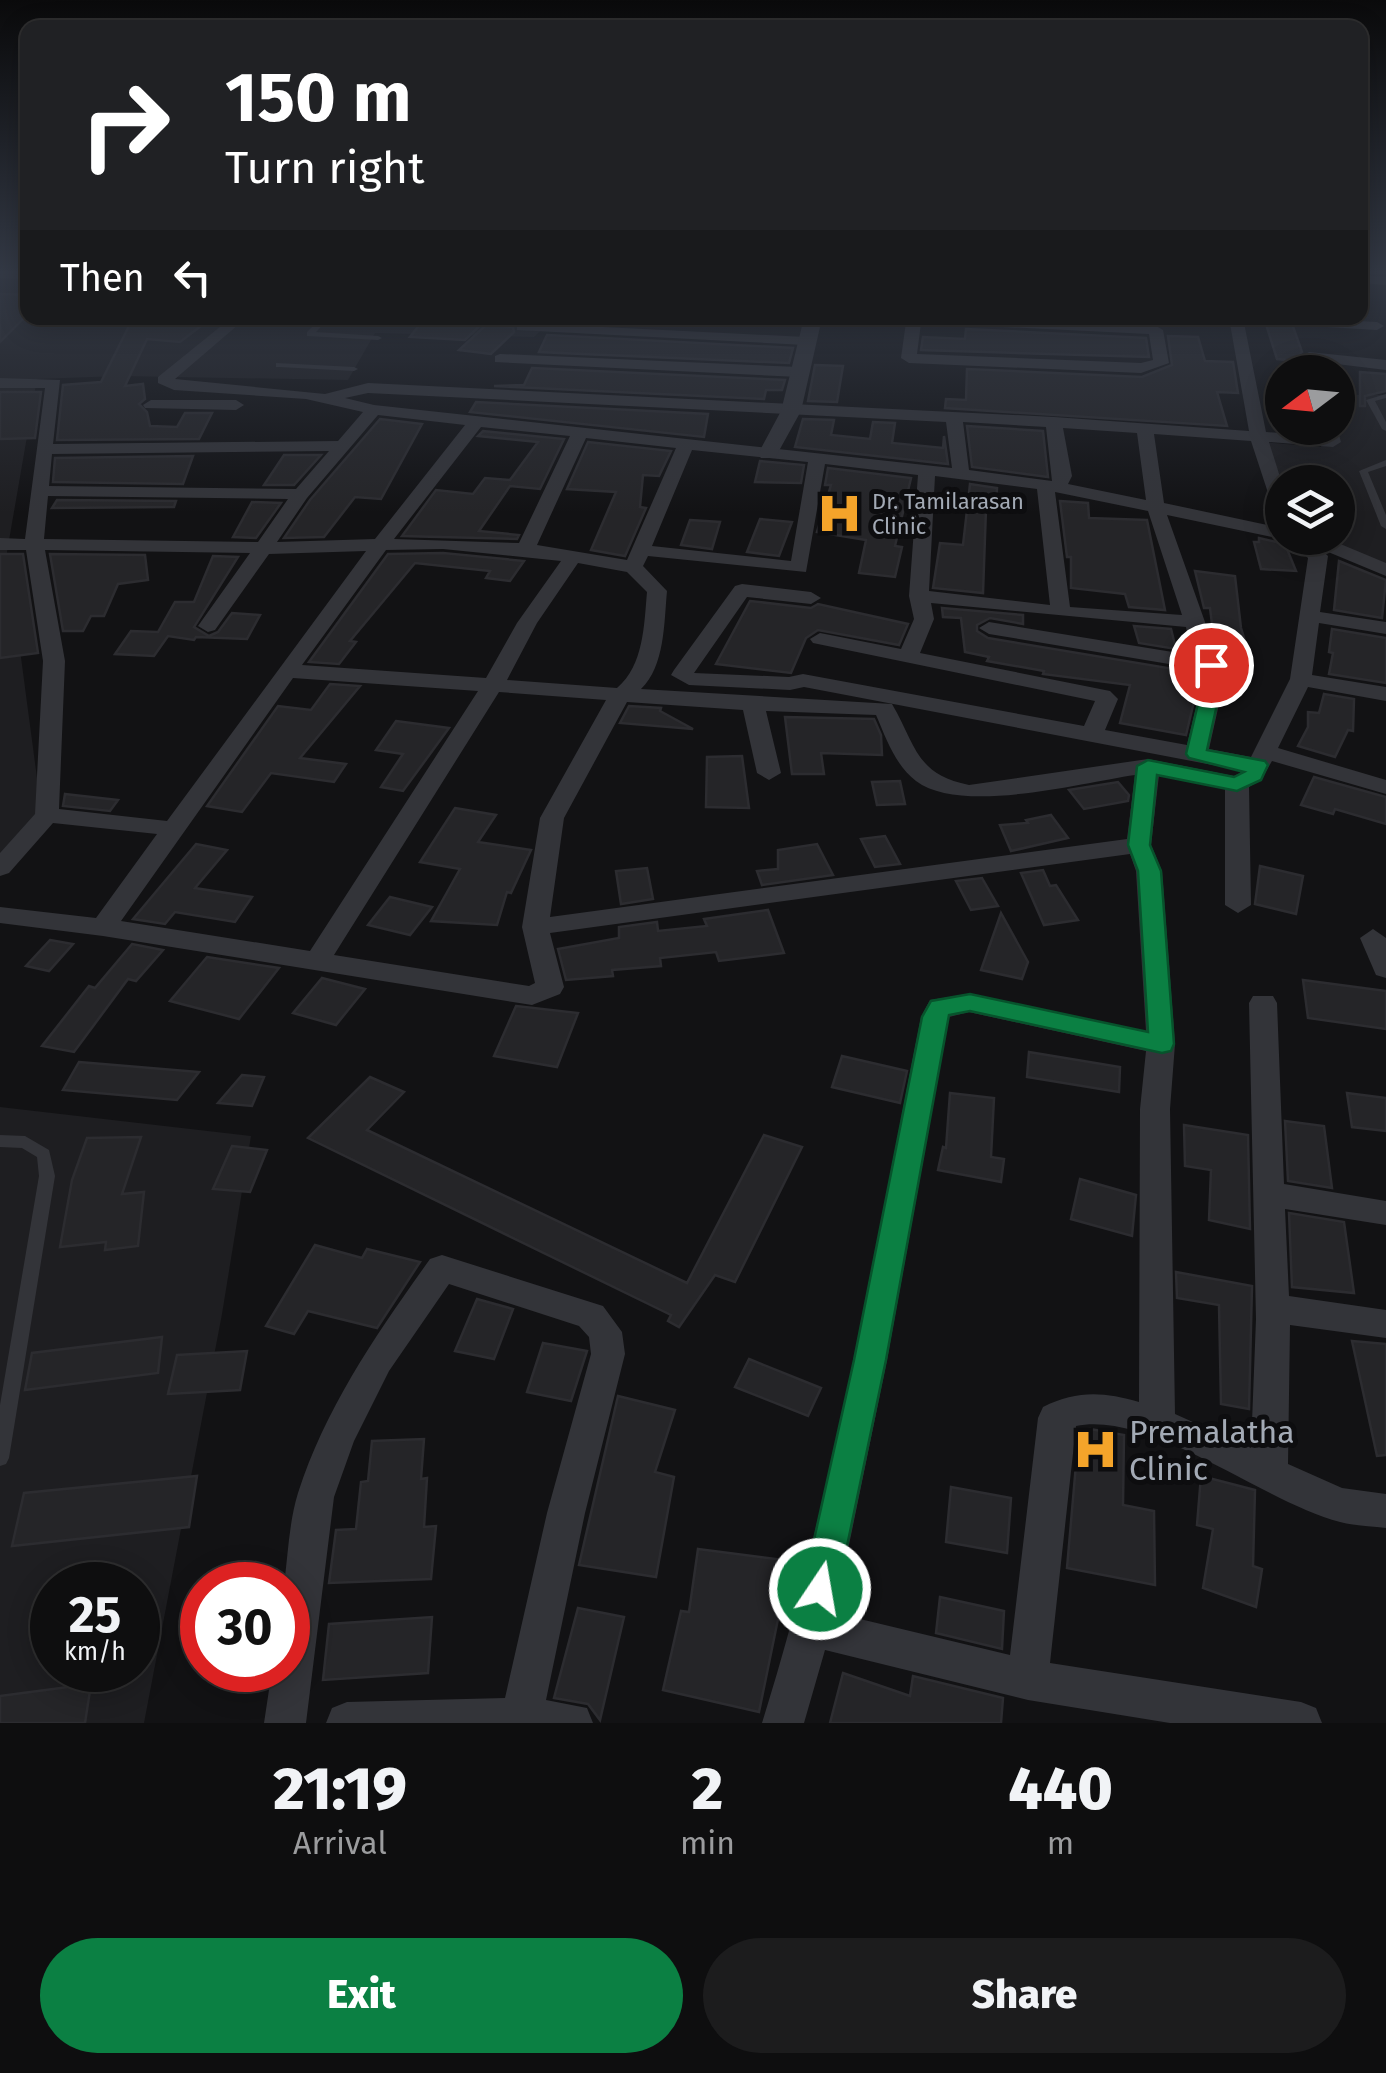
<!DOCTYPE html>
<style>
body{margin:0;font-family:"Fira Sans",sans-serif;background:#1c1c1d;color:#f1f3f6;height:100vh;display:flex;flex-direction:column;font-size:38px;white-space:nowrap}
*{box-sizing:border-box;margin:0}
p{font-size:32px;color:#9b9c9e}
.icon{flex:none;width:55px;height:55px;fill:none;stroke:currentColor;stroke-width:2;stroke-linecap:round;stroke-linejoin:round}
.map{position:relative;height:1723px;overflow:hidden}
.drawer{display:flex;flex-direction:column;background:#0e0e0f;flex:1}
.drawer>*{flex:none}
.guide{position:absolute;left:20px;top:20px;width:1348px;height:305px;border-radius:20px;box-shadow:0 5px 25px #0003,0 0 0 2px #2e2e2f;background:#202124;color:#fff;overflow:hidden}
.needle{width:65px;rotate:254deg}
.buttons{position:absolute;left:1265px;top:355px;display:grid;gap:20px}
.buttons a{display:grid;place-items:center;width:90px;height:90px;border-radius:50%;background:#0e0e0f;box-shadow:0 5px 25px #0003,0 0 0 2px #2e2e2f;font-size:50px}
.speed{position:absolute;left:30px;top:1562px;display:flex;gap:20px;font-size:50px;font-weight:700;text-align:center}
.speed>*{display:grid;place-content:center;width:130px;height:130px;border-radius:50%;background:#0e0e0f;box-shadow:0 5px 25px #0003,0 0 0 2px #2e2e2f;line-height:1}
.speed small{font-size:25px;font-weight:400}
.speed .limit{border:15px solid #d22;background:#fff;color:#111}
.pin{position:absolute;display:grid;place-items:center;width:85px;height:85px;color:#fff;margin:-42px;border:5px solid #fff;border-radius:50%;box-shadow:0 2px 10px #0007}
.me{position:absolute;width:110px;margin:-55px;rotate:12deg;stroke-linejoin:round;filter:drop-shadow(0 0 8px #0008)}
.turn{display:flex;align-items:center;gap:35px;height:210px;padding:0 40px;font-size:45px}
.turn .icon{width:130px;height:130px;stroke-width:2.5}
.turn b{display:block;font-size:70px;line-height:85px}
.then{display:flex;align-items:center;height:95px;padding:0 40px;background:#0003;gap:20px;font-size:38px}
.eta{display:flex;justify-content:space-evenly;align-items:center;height:170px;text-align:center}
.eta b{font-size:60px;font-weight:800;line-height:70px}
.button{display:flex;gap:20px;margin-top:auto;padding:20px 40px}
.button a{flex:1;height:115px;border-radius:60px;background:#0b8043;color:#fff;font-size:40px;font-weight:800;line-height:115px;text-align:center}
.button a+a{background:#1c1c1d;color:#f1f3f6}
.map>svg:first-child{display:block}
.built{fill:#1e1e21;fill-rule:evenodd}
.building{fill:#252528;stroke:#2c2c30;stroke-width:2.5}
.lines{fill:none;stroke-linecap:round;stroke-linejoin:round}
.service{fill:#333439;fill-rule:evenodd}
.minor{fill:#333439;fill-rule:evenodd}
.tertiary{fill:#333439;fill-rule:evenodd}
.route{fill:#0b8043;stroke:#07532c;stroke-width:2.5}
.labels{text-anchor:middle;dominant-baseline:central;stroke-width:10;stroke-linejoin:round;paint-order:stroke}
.far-poi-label{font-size:22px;fill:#a3aab5;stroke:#0d0d0f;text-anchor:start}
.near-poi-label{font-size:32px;fill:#a3aab5;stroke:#0d0d0f;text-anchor:start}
</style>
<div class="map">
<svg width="1386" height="1723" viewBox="0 0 1386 1723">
<rect width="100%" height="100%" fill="#121214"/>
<g class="built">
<polygon points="0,272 27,272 28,318 554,318 534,337 375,333 348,380 120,376 37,379 7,552 41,808 0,854"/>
<polygon points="1338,395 1386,395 1386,564 1324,538 1338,538 1338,482 1284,482 1261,442 1321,447 1323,428 1338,428"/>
<path d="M0,1107L251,1136L222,1314L144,1723H0ZM52,1585H138V1670H52Z"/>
</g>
<g class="building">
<polygon points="0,294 28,295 28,314 0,342"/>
<polygon points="133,318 189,318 188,321 206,322 180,342 147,339 125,386 143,384 145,399 139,404 147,412 150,426 177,427 185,413 212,413 199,439 57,440 63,385 101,382"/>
<polygon points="425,318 488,318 465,340 410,337"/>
<polygon points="1264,318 1290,318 1302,352 1297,357 1299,361 1277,359"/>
<polygon points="486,325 513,327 514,332 491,354 459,350"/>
<polygon points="966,329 1146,338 1149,357 921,350 923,337 965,339"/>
<polygon points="547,335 793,348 789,363 539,352"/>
<polygon points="1168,336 1198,337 1205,361 1233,362 1238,393 1217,392 1227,426 945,408 946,399 966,400 967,369 1142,377 1172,365"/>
<polygon points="815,365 843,366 837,402 808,401"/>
<polygon points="532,368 785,380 782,390 766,390 764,399 494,386 524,385"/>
<polygon points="1360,372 1386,374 1386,391 1365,396 1365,406 1360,406"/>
<polygon points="0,392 41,392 35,438 0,439"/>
<polygon points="476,402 708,414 704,437 470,412"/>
<polygon points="380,419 422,424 381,499 355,497 324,537 284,538 310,500"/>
<polygon points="803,419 834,420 831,435 870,439 873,422 895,423 892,443 943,448 944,436 948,464 795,447"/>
<polygon points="967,426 1043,431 1048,477 972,467"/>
<polygon points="483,431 564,439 540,489 510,486 479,531 519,535 517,539 402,536 436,490 473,494 485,478 510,480 538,442 478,436"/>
<polygon points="588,442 671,451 659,476 643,475 640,507 646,508 625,556 591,550 616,492 567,489"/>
<polygon points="284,455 321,455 294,485 264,485"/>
<polygon points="193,456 183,484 53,482 55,458"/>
<polygon points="760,461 804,465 801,483 755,482"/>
<polygon points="828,468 911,478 895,546 902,547 895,577 859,573 866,540 817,532 831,485 825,485"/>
<polygon points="970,484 997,488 996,510 986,509 983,593 933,588 940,543 963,545"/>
<polygon points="57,500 176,501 174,507 52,508"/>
<polygon points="1060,501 1088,503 1089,518 1147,520 1165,610 1129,607 1125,594 1071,588 1071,557 1067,557"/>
<polygon points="252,502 281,503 256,538 233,537"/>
<polygon points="760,519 792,522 779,556 747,552"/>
<polygon points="690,520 720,522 712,549 681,545"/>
<polygon points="1259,538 1285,544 1296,571 1261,569 1254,542 1259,542"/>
<polygon points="443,553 524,561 510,581 486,578 490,571 415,563 350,641 356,642 339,664 309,662 388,554"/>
<polygon points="0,554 23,554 38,653 0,658"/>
<polygon points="50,554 145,555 148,580 118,584 104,616 91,616 83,631 63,631"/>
<polygon points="213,556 238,557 194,627 209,636 218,632 232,613 260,615 247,639 196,637 194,640 168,636 154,656 115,654 131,631 158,632 175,602 194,602"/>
<polygon points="1339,561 1386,580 1382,618 1334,610"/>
<polygon points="1195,571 1235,576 1241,628 1248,651 1215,648 1210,608 1204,608"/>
<polygon points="750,601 811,608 818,604 908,624 899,645 818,630 806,638 791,673 716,664"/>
<polygon points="942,608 1023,615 1023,624 990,618 977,625 977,631 988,638 1180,670 1186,694 1196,693 1186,735 1120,723 1130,685 1043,674 1044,671 987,661 989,657 965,652 961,618 943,617"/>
<polygon points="1134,626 1171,629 1176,649 1139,643"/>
<polygon points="1332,629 1386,638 1386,683 1329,674 1333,653 1329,652"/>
<polygon points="330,684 360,686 300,758 346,764 334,782 271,773 242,812 207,806 278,706 311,710"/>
<polygon points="1324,694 1354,699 1353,731 1348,730 1335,757 1298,746 1308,727 1308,712 1319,713"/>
<polygon points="629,706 661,708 660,711 693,729 620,723"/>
<polygon points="785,717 874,719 881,735 882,755 821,753 824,774 792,774"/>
<polygon points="396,721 449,728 403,791 381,787 403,754 376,750"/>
<polygon points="742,756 749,808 706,807 707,757"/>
<polygon points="1314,777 1386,797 1386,824 1335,809 1333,814 1301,805"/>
<polygon points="900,781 905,804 877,805 872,782"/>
<polygon points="1118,782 1129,795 1128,801 1084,809 1069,790"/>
<polygon points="65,794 118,800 110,811 63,806"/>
<polygon points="455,808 496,815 478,842 531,850 511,893 507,892 497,925 431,921 460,869 420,862"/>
<polygon points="1051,815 1068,838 1011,851 1000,825 1028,823 1026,820"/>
<polygon points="885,836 900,864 875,867 861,839"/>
<polygon points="196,844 227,850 195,888 252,897 235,922 175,912 165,924 133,919"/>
<polygon points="817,844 833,875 762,885 757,871 778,869 778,850"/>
<polygon points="1260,866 1303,876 1296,914 1255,904"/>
<polygon points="647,868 653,899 621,904 616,871"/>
<polygon points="1043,870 1050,886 1056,885 1078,920 1044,925 1021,873"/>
<polygon points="982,878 998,906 971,910 956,881"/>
<polygon points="390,897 432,907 410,935 368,925"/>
<polygon points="768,910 784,953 719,961 716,952 660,958 661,966 612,970 613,976 566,980 558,949 619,938 619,927 657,922 658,931 707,926 704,919"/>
<polygon points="1001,913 1028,962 1022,979 981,970"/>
<polygon points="50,940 73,944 49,971 26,966"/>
<polygon points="132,944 163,950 136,981 128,979 74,1052 42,1046 89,986 95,988"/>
<polygon points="207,957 279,968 239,1019 170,1001"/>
<polygon points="322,978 365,989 336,1025 293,1013"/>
<polygon points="1303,980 1386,991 1386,1029 1308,1018"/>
<polygon points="516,1006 578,1013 557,1067 494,1056"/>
<polygon points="1029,1052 1120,1067 1119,1092 1027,1077"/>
<polygon points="842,1056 907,1071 900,1103 832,1087"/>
<polygon points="79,1062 199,1072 177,1100 63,1090"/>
<polygon points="242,1075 264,1077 252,1106 218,1103"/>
<polygon points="370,1077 404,1092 367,1130 687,1283 764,1135 802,1147 735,1282 715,1275 679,1327 668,1321 671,1315 308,1138"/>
<polygon points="950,1093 994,1098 991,1157 1004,1159 1001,1182 938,1170 943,1147 946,1148"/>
<polygon points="1347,1093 1386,1098 1386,1131 1352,1127"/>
<polygon points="1285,1121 1324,1126 1332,1188 1288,1181"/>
<polygon points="1184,1125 1248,1135 1250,1229 1209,1220 1211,1170 1185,1166"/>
<polygon points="141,1137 122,1194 144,1192 138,1246 105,1250 106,1242 60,1247 72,1180 87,1138"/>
<polygon points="232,1146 267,1150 250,1192 213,1189"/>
<polygon points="1080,1179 1136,1195 1132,1236 1071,1219"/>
<polygon points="1289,1213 1344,1222 1354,1293 1292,1287"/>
<polygon points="315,1245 362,1258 367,1249 420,1262 377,1328 308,1311 294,1334 266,1326"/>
<polygon points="1176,1272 1252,1286 1249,1409 1221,1404 1219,1305 1177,1298"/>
<polygon points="477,1299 513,1309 494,1359 455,1351"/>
<polygon points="162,1337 158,1373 25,1390 32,1353"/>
<polygon points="1352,1341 1386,1344 1386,1455 1377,1456"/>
<polygon points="543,1343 587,1351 571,1401 527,1392"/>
<polygon points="247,1351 240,1390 168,1394 177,1355"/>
<polygon points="749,1359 821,1388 808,1416 735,1387"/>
<polygon points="618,1396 675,1410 655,1472 674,1477 656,1577 579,1565"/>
<polygon points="1090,1429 1124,1435 1123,1505 1154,1511 1155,1585 1067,1568 1079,1430"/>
<polygon points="424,1439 421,1479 427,1478 424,1527 436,1526 431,1579 329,1583 336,1530 356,1529 361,1482 368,1481 372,1441"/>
<polygon points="197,1476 189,1527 12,1546 24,1493"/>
<polygon points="1201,1476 1255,1490 1253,1566 1262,1569 1256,1607 1203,1588 1213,1529 1197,1525"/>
<polygon points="951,1487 1011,1498 1007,1553 946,1542"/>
<polygon points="698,1549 784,1560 778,1619 759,1712 663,1690 681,1611 689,1612"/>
<polygon points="940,1597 1004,1611 1002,1649 936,1633"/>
<polygon points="578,1608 624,1617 600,1720 588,1704 554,1698"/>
<polygon points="432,1617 428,1673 323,1680 329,1624"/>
<polygon points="843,1673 910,1696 913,1676 1003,1698 1001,1723 830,1723"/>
<polygon points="91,1684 85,1723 0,1723 0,1696"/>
</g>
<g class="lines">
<g class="service">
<polygon points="321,318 329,318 316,332 378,336 382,338 378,340 307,336 307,332"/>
<polygon points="276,363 354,367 358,369 354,371 279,367 276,367"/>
<polygon points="1386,394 1386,398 1375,401 1386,422 1386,431 1382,429 1366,400"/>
<polygon points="1386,460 1386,466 1368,472 1386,515 1386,529 1381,526 1359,471"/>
<polygon points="0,1135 25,1136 49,1150 55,1176 9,1458 6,1464 0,1466 0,1405 39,1176 37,1157 22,1148 0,1147"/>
</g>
<g class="minor">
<polygon points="0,272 28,272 28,280 0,278"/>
<polygon points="1360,275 1386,277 1386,285 1360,283"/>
<path d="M231,318H246L175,379L325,394L368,383L1054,417L1249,431L1229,318H1243L1266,432L1323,436L1321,428H1337L1341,442L1333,447L1269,442L1282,483V513L1273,508L1251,441L1154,434L1164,503L1282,528V538H1286L1282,539L1167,515L1205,622L1211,654L1209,658L1227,668L1209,749L1251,757L1290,679L1308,558L1287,538H1326L1386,563V576L1321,549L1328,556L1320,612L1386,622V634L1319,623L1312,675L1386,687V701L1308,687L1278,748L1386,780V794L1272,761L1261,780L1249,787L1251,905L1238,913L1225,905V789L1159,775L1151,845L1162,871L1175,1044L1170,1109L1175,1414L1251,1448L1256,1319L1249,1003L1253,996H1273L1277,1003L1284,1184L1386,1201V1225L1285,1209L1289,1296L1386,1310V1338L1290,1325L1288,1464L1342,1488L1386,1494V1528C1371,1526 1355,1526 1340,1522C1264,1503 1153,1411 1076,1426L1050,1663L1301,1702L1316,1708L1322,1723H1170L1028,1700L825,1650L804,1723H762C834,1493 874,1253 921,1017L930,1000L969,994L1146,1031L1136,871L1130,854L550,933L564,987L560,994L532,1005L103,936L0,923V907L96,918L157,834L53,823L9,873L0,876V853L35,814L43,661L26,550H0V538L25,539L45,388H0V378L60,380L53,444L338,441L363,412L306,399L174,390L158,383V377ZM368,393L946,422L952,468L374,405L345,398ZM378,415L465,425L375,539L277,542L307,498ZM963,422L1046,427L1052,481L969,470ZM481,427L570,436L519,543L394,539ZM1063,428L1137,433L1146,500L1068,484L1072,476ZM586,438L676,448L627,560L537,545ZM692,450L808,462L791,561L652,546ZM329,451L296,489L49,486L52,454ZM825,464L918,475L909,596L914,619L901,649L820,633L810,639L813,643L1095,701L1084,726L803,674L789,677L694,673L747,597L811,604L821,598L811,592L742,584L735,586L674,670L671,675L689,685L790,690L804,687L1244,771L1234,776L1148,759L969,785C915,774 916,745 892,704L641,689C665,666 664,623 667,591L643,566L648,556L806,572ZM935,476L1037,489L1050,605L929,591ZM1055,492L1148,511L1182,615L1070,607ZM48,496L288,499L258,542L44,539ZM443,549L561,561L517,623L486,678L302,665L386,550ZM45,550L250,553L198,626L208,632L215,630L269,554L366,551L167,821L59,809L65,661ZM578,563L627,572L647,592C644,625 644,665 617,688L507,680L537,623ZM931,603L1186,627L1191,655L989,622L979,628L989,634L1205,670L1187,745L1105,730L1118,699L1110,691L920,653L934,619ZM293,678L478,691L310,951L121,921ZM499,692L606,700L540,818L522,927L535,983L529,986L334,955ZM627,702L743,710L757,773L769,780L781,773L766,711L876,715C886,738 895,765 916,781C961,815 1080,783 1135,775L1127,839L550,917L564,818ZM969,1012L1146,1051L1140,1109L1139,1402C1104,1392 1077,1390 1043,1407L1038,1418L1010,1655L835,1613L887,1360L949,1017Z"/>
<path d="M892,318H992L1156,326L1163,330L1169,363L1141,373L909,363L901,358L906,322ZM921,323L1149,334L1153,360L1141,363L917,354Z"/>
<polygon points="1298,318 1377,322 1384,326 1377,330 1293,325 1293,319"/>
<polygon points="522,323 805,337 812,341 805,345 517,330 517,324"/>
<polygon points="1309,352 1386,360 1386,370 1304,360 1301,357"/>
<polygon points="500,354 799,367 807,372 799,377 495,362 495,356"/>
<polygon points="151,400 236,400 244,405 236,410 145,408 143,405"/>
<polygon points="1373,929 1386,938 1386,978 1376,975 1360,938"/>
<path d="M442,1255L603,1306L622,1332L625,1354L585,1513L546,1700L587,1708L593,1723H326L332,1708L347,1702L505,1698L547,1513L591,1354L589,1337L579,1326L449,1284L389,1371L354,1441L334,1497L306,1723H264L272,1670H288V1585H284C288,1555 289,1522 298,1493C326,1406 378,1332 430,1259Z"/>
</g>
<polygon class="tertiary" points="804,318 822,318 801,411 775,458 761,458 758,454 781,411"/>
</g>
<linearGradient id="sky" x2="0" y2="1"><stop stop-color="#0a0a0b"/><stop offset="0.53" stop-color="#333945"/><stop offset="1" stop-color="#333945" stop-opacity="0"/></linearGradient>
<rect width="1386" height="513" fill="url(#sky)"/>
<polygon class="route" points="1211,659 1225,668 1207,750 1265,761 1268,765 1261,780 1237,791 1157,775 1150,845 1161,871 1174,1044 1171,1051 1162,1053 970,1011 949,1015 886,1360 838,1589 833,1601 820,1606 808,1601 803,1589 854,1360 922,1017 931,1001 970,994 1148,1032 1138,871 1128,845 1137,766 1148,760 1234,777 1244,772 1189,758 1186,754 1206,670 1201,665"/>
<defs>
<symbol id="hospital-bare" viewBox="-9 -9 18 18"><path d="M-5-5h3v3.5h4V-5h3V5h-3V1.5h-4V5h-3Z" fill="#f4a42a" stroke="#0d0d0f" stroke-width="2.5" paint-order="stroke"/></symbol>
</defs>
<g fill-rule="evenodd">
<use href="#hospital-bare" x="808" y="482" width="63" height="63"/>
<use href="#hospital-bare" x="1064" y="1418" width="63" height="63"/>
</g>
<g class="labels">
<g class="far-poi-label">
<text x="872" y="501">Dr. Tamilarasan<tspan x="872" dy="25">Clinic</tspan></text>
</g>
<g class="near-poi-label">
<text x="1129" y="1432">Premalatha<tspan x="1129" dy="37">Clinic</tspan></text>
</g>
</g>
</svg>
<div class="buttons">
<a><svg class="needle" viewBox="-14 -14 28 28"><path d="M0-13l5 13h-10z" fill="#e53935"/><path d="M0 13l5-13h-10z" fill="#9b9c9e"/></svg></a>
<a><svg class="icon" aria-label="layers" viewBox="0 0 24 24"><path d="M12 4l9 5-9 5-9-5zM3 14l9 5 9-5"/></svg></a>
</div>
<div class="speed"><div>25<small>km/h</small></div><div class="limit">30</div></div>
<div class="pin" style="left:1211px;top:665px;background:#d93025"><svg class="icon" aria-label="arrive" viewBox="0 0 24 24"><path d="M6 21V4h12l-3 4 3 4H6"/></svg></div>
<svg class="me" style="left:820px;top:1589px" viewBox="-20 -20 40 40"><circle r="17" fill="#0b8043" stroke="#fff" stroke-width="3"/><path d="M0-11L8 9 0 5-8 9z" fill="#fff"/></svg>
<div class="guide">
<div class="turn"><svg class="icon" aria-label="right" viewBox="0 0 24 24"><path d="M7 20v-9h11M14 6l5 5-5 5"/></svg><div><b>150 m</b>Turn right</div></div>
<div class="then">Then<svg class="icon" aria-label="left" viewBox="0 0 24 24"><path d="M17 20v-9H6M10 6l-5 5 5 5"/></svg></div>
</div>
</div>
<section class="drawer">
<div class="eta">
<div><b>21:19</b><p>Arrival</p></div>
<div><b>2</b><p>min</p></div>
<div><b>440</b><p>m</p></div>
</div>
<div class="button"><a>Exit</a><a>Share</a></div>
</section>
